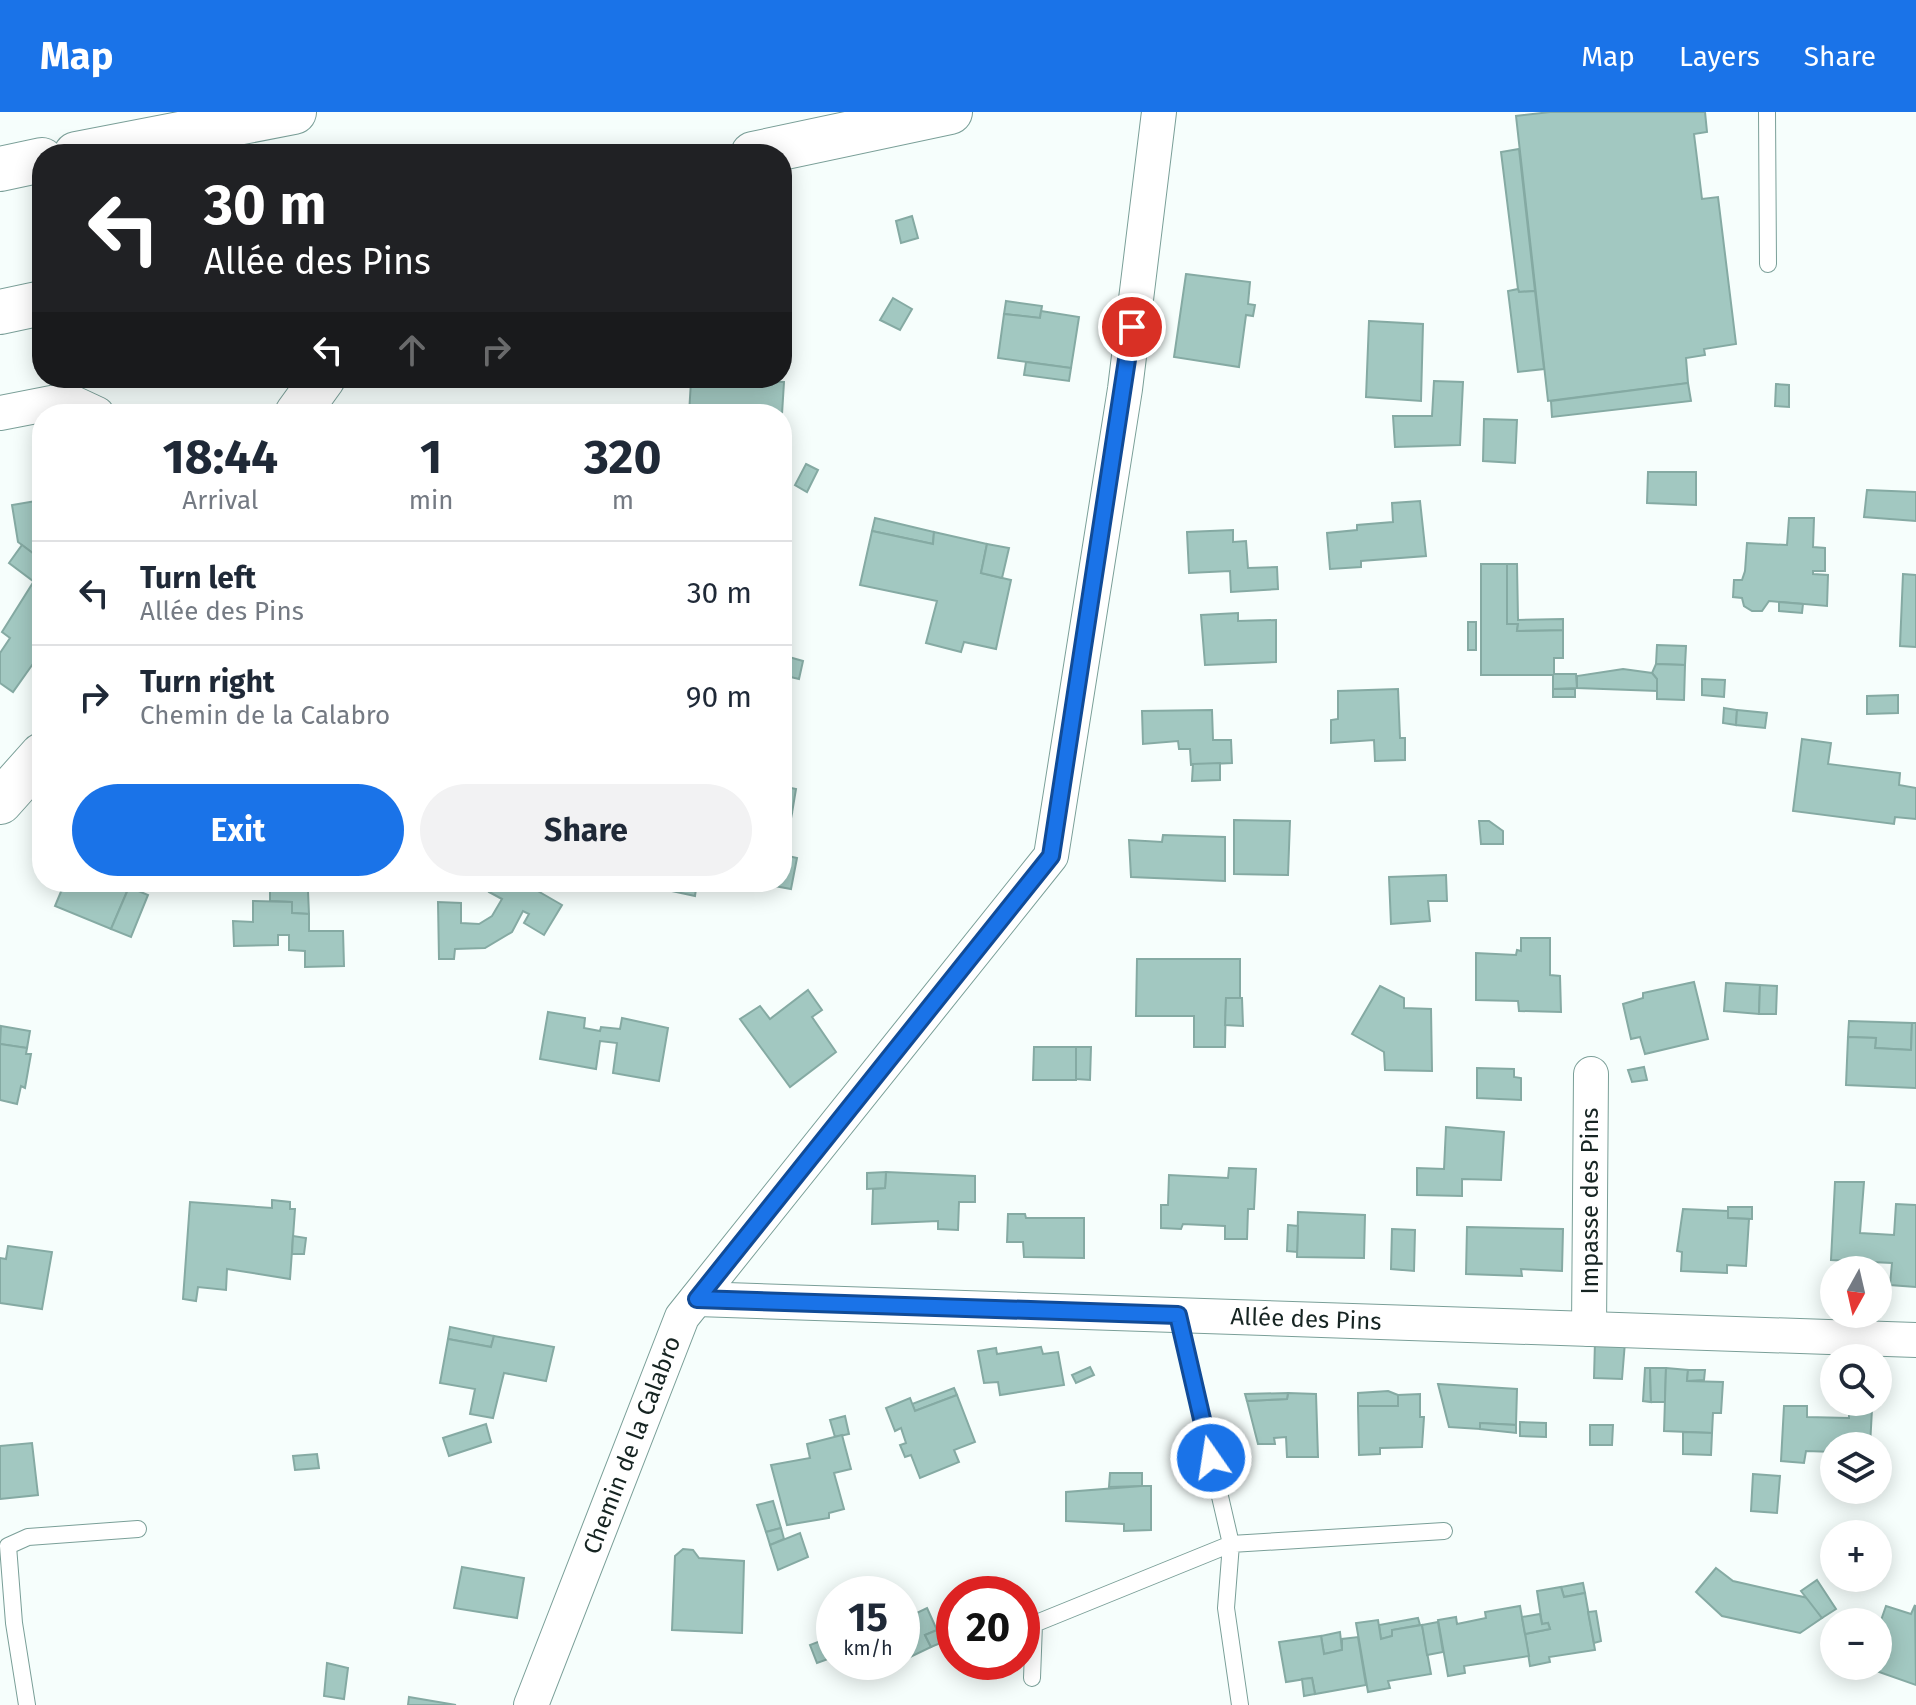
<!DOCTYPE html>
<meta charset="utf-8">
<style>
body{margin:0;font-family:"Fira Sans",sans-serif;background:#f2f2f3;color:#1f2937;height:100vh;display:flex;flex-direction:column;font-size:30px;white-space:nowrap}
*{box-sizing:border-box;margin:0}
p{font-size:26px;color:#747a83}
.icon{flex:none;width:44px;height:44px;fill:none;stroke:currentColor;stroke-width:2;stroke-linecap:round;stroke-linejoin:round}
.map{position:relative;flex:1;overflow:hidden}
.details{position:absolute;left:32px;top:292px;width:760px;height:488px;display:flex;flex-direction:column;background:#fff;border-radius:32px;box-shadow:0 4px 20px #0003}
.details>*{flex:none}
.banner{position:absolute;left:32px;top:32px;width:760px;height:244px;border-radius:32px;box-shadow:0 4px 20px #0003;background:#202124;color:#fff;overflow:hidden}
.needle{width:52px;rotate:188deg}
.tools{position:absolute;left:1820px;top:1144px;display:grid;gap:16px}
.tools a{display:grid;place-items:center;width:72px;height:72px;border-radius:50%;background:#fff;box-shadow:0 4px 20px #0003;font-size:40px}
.speed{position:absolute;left:816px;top:1464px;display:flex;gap:16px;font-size:40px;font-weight:700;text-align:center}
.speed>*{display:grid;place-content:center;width:104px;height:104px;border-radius:50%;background:#fff;box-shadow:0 4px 20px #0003;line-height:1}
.speed small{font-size:20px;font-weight:400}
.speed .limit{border:12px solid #d22;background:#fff;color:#111}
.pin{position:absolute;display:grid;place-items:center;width:68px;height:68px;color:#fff;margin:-34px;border:4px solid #fff;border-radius:50%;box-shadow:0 2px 8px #0007}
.me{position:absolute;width:88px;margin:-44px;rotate:347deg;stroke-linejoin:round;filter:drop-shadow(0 0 6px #0008)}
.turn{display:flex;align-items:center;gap:28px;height:168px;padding:0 40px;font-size:36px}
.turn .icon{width:104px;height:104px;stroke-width:2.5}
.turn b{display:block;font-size:56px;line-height:68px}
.lanes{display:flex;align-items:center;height:76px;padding:0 40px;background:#0003;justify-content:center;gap:40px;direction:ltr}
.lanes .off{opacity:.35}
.eta{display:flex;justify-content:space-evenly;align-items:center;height:136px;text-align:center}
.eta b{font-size:48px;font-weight:700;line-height:56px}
.action{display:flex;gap:16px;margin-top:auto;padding:16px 40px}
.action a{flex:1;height:92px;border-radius:48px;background:#1a73e8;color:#fff;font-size:32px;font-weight:700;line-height:92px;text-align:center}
.action a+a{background:#f2f2f3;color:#1f2937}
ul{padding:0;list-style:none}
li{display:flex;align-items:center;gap:24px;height:104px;padding:0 40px;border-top:2px solid #e0e1e3}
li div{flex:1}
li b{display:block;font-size:30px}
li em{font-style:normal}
header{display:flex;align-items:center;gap:48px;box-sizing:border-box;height:112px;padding:0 40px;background:#1a73e8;color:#fff}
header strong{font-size:38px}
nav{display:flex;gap:44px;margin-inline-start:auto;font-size:28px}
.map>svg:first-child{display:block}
.building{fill:#a2c8c1;stroke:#85aaa3;stroke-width:2}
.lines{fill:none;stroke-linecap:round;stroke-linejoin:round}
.lane-casing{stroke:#7a9f98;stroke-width:18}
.street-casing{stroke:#7a9f98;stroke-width:36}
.secondary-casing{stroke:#7a9f98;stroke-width:46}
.primary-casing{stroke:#7a9f98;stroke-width:46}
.highway-casing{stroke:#7a9f98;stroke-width:46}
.lane{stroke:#fff;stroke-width:16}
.street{stroke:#fff;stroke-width:34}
.secondary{stroke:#fff;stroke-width:44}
.primary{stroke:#fff;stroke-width:44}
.highway{stroke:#fff;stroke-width:44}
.route-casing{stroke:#114b97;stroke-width:20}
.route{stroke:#1a73e8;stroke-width:14}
.labels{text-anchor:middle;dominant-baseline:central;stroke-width:6;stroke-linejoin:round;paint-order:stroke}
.street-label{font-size:24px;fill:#162422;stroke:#fff}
</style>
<header>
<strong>Map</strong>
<nav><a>Map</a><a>Layers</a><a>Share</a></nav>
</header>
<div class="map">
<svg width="1916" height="1593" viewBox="0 0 1916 1593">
<rect width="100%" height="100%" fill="#f6fefc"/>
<g class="building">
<polygon points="1550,0 1705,0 1707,20 1694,22 1702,87 1718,85 1736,232 1704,237 1705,243 1686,246 1688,271 1548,289 1516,4"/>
<polygon points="1519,37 1535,179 1519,180 1518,177 1501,40"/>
<polygon points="912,104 918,126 901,131 896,109"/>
<polygon points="1186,162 1250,170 1248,192 1255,193 1253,204 1246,203 1239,255 1174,245"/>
<polygon points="1518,177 1519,180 1535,179 1544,257 1518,260 1508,179"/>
<polygon points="893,186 912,197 900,218 880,208"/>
<polygon points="1006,189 1042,194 1040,206 1004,202"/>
<polygon points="1041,199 1079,205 1071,256 998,246 1004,202 1040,206"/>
<polygon points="1369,209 1423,212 1421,289 1366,285"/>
<polygon points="1026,250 1071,256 1069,269 1024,263"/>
<polygon points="709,266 737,267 737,272 764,274 765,269 784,270 782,302 689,302 691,269 709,270"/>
<polygon points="1434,269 1463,270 1460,333 1395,335 1393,304 1432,304"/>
<polygon points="1688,271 1691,289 1552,305 1551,289"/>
<polygon points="1776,272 1789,273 1789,295 1775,294"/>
<polygon points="1484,307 1517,308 1515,351 1483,349"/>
<polygon points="806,352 818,358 807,380 795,373"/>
<polygon points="1648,360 1696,360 1696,393 1647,391"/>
<polygon points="1867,378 1916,380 1916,409 1864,405"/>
<polygon points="42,388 42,448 18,430 12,393"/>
<polygon points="1420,389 1426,444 1361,449 1361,455 1330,457 1327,421 1357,418 1357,413 1393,410 1392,391"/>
<polygon points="875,406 934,420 933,432 872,419"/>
<polygon points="1789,406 1814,406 1813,435 1825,436 1825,459 1813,459 1813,462 1828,463 1827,494 1769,489 1762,499 1752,499 1744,494 1742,486 1733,485 1734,468 1742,468 1745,459 1747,431 1787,433"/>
<polygon points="1233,418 1233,430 1246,429 1248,456 1277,455 1278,477 1231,480 1230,459 1189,461 1187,420"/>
<polygon points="872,419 933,432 934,420 987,432 981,461 1011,468 996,537 964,530 961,540 926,531 937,489 860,473"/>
<polygon points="987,432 1009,436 1002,466 981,461"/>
<polygon points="22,433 42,448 42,456 33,469 9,451"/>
<polygon points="1481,452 1507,452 1507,512 1518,512 1517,519 1563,518 1563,546 1554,546 1554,562 1576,562 1577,576 1553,577 1553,563 1481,563"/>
<polygon points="1507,452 1517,452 1518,508 1563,507 1563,518 1517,519 1518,512 1507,512"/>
<polygon points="1903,462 1916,463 1916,535 1900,534"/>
<polygon points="34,469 42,475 42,539 13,580 0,571 0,541 10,526 2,520"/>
<polygon points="1779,490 1803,492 1802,501 1779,499"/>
<polygon points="1238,501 1238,509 1276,508 1276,550 1205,553 1201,503"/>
<rect x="1468" y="510" width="8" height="28"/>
<polygon points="1657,533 1686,534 1685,553 1656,552"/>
<polygon points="782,543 803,549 799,567 782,563"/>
<polygon points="1656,552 1685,553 1684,588 1657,587 1657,567 1652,561"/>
<polygon points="1623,557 1652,561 1657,567 1657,579 1577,576 1577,564"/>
<polygon points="1702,567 1725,568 1724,585 1702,583"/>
<polygon points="1398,577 1400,626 1405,626 1405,648 1375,649 1374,628 1331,631 1331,608 1338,607 1338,579"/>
<rect x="1553" y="577" width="22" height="8"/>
<polygon points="1898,583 1898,601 1867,602 1867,584"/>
<polygon points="1724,596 1737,598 1736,613 1723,611"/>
<polygon points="1212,598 1213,628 1231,628 1232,651 1191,653 1190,637 1179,637 1178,629 1143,632 1142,599"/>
<polygon points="1737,598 1767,601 1765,616 1736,613"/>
<polygon points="1802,627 1831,631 1828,652 1900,661 1899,673 1916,676 1916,707 1895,705 1894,712 1793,699"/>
<polygon points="1220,651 1220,668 1192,669 1193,652"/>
<polygon points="782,674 796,677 792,701 782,699"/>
<polygon points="782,699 792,701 782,755"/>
<polygon points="1234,708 1290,709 1288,763 1234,762"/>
<polygon points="1479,709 1489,709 1503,719 1503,732 1481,732"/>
<polygon points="1163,723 1225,725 1225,769 1131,765 1129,728 1162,730"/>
<polygon points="784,743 797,746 791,777 752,770 782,770"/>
<polygon points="1446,763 1447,789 1428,789 1430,809 1391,812 1389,765"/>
<polygon points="65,770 115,770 129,775 111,817 55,794"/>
<polygon points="494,770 522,770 562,793 544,823 524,811 529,802 523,799 512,820 485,836 455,837 454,847 439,847 438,790 461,791 461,811 479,812 492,804 502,787 489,780"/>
<polygon points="630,770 697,770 695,784"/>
<polygon points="129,775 148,783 131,825 111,817"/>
<polygon points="270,779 308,779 309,802 292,801 292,790 270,789"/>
<polygon points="253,789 292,790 292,801 309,802 309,819 343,819 344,854 305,855 305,839 289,838 289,823 278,823 278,833 234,834 233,809 253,810"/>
<polygon points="1521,826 1550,826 1550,863 1560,864 1561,900 1519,899 1518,889 1476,888 1476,841 1516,843 1517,838 1521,839"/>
<polygon points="1137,847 1240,847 1240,886 1226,886 1225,935 1194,935 1194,904 1136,904"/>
<polygon points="1694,870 1708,927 1645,942 1640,925 1631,927 1623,892 1643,886 1643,881"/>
<polygon points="1726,871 1760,873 1759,902 1724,899"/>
<polygon points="1760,873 1777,874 1776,902 1759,902"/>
<polygon points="1380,874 1404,886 1404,896 1431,897 1432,959 1385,958 1384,940 1352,922"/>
<polygon points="808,878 822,898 812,905 836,940 790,975 740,907 760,894 770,907"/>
<polygon points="1226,886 1242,886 1243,914 1225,913"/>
<polygon points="548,900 585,906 584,916 600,919 601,915 620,917 622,906 668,916 659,969 613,961 617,931 600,929 596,957 540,947"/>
<polygon points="1849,909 1912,911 1911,938 1875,936 1876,926 1848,925"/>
<polygon points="1912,911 1916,911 1916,976 1846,973 1848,925 1876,926 1875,936 1911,938"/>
<polygon points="1,914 30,919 27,936 0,932"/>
<polygon points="0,932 27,936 26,942 31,942 25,976 21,974 17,992 0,988"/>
<polygon points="1034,935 1076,935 1076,968 1033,968"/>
<polygon points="1076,935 1091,935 1090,968 1076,967"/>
<polygon points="1644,955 1647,968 1632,970 1628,958"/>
<polygon points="1477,956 1514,957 1514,965 1521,966 1521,988 1477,986"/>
<polygon points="1446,1015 1504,1020 1501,1068 1462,1067 1462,1084 1417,1083 1417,1056 1444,1057"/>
<polygon points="1229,1056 1256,1057 1254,1097 1248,1097 1247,1127 1225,1127 1225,1114 1183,1112 1181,1117 1161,1116 1161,1093 1168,1093 1169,1063 1228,1066"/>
<polygon points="886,1060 975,1064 975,1090 959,1090 958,1118 938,1117 938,1109 872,1112 873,1077 885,1076"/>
<polygon points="886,1060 885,1076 867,1077 867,1061"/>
<polygon points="1835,1070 1864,1070 1860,1121 1894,1123 1896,1092 1916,1093 1916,1175 1890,1173 1892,1151 1831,1148"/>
<polygon points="272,1088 290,1090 290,1097 295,1097 290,1167 227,1157 226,1178 198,1175 196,1189 183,1187 190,1090 272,1096"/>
<polygon points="1728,1095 1752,1095 1752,1107 1728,1106"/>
<polygon points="1683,1097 1728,1099 1728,1106 1749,1107 1746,1154 1727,1153 1727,1161 1681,1159 1682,1140 1677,1139"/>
<polygon points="1298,1100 1365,1103 1364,1146 1297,1145"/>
<polygon points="1008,1102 1025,1102 1026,1106 1084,1106 1084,1146 1024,1145 1023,1130 1007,1130"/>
<polygon points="1288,1113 1298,1114 1297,1140 1287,1139"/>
<polygon points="1467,1115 1563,1117 1562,1159 1521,1157 1522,1164 1466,1162"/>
<polygon points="1392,1117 1415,1118 1414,1159 1391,1157"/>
<polygon points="293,1124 306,1126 304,1142 292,1142"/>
<polygon points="8,1134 52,1140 42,1197 0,1191 0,1146 6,1147"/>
<polygon points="450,1215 494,1224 491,1235 448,1227"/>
<polygon points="494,1224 554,1235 546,1269 504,1261 493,1306 470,1302 475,1277 440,1271 448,1227 491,1235"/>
<polygon points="1595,1229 1625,1230 1622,1267 1594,1266"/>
<polygon points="1041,1235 1043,1242 1058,1240 1064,1273 1000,1283 998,1270 984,1271 978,1239 996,1236 997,1242"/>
<polygon points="1090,1255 1094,1263 1076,1271 1072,1263"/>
<polygon points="1645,1256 1650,1256 1651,1290 1643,1289"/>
<polygon points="1650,1256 1666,1256 1665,1290 1651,1290"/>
<polygon points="1666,1256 1688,1258 1687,1269 1723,1270 1721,1301 1713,1301 1712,1321 1664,1319"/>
<polygon points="1688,1258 1705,1258 1704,1268 1687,1269"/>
<polygon points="1438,1272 1517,1277 1516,1313 1480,1311 1480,1317 1449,1315"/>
<polygon points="954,1276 957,1283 915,1299 912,1292"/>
<polygon points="1388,1279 1398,1283 1398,1294 1358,1294 1358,1281"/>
<polygon points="1288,1281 1316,1282 1318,1345 1287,1345 1286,1325 1274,1326 1275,1332 1258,1332 1247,1289 1287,1287"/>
<polygon points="1288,1281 1287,1287 1247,1289 1245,1282"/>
<polygon points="1420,1282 1420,1305 1424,1305 1422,1335 1380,1336 1380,1342 1359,1343 1358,1294 1398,1294 1398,1283"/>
<polygon points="957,1283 975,1330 954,1338 959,1350 920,1366 911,1343 905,1345 900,1333 906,1331 901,1316 895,1319 886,1296 910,1286 915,1299"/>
<polygon points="1784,1294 1807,1294 1807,1305 1849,1306 1849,1297 1872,1297 1870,1334 1834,1334 1834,1340 1806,1339 1804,1351 1781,1349"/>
<polygon points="845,1304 849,1322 835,1325 830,1308"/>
<polygon points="1520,1310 1546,1311 1546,1325 1520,1324"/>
<polygon points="1480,1311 1516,1313 1516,1321 1480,1317"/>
<polygon points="486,1312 491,1330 449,1344 443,1326"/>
<polygon points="1590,1313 1613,1313 1612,1333 1590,1333"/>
<polygon points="1683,1320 1712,1321 1711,1343 1683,1342"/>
<polygon points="842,1323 851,1357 834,1361 844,1397 829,1401 829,1406 787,1413 771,1353 810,1346 807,1332"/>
<polygon points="32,1331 38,1383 0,1387 0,1334"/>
<polygon points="317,1342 319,1356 295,1358 293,1344"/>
<polygon points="1110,1361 1142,1361 1142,1374 1109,1375"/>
<polygon points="1753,1362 1780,1364 1777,1401 1751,1399"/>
<polygon points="1142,1374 1151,1374 1151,1418 1124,1419 1124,1412 1066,1409 1066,1380"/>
<polygon points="773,1389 781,1416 766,1420 757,1393"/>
<polygon points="781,1416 784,1427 770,1433 766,1420"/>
<polygon points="800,1421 808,1445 778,1458 770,1433"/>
<polygon points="683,1437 693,1438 699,1446 744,1449 742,1521 672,1518 675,1444"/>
<polygon points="462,1455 524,1466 517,1506 454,1496"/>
<polygon points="1716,1456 1733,1469 1808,1486 1822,1506 1800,1521 1722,1504 1696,1480"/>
<polygon points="1817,1468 1836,1497 1822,1506 1801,1479"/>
<polygon points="1583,1471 1585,1481 1564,1485 1561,1475"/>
<polygon points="1561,1475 1564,1485 1585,1481 1595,1538 1549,1545 1550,1550 1530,1554 1525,1522 1550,1517 1548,1511 1542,1512 1537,1479"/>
<polygon points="1915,1493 1916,1573 1865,1555 1878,1554 1878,1517 1886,1494 1911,1502"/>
<polygon points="1520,1494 1529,1544 1464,1554 1465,1561 1448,1564 1438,1508 1456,1505 1457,1512 1486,1506 1485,1500"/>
<polygon points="927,1496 937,1518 925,1523 931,1535 902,1549 902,1508"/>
<polygon points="1596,1499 1601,1529 1594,1531 1588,1500"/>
<polygon points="1540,1502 1542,1512 1548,1511 1550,1517 1525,1522 1522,1505"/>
<polygon points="1418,1506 1420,1513 1392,1518 1392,1524 1381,1527 1379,1513"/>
<polygon points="1378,1508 1381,1527 1392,1524 1392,1518 1422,1513 1431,1562 1388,1569 1390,1576 1368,1580 1356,1511"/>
<polygon points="1438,1510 1443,1540 1427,1543 1422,1513"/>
<polygon points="937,1518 943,1530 931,1535 925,1523"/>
<polygon points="1340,1520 1342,1538 1324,1542 1321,1524"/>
<polygon points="1321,1524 1324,1542 1342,1538 1342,1527 1358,1525 1366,1573 1315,1582 1312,1566 1286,1570 1279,1530"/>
<polygon points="823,1528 831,1546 817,1551 810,1533"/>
<polygon points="869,1550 899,1550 874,1561"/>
<polygon points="327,1551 348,1556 344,1587 324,1584"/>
<polygon points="1312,1566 1315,1582 1304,1584 1302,1567"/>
<polygon points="409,1585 456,1593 408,1593"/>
</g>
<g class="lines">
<defs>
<g id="lane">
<polyline points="1767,0 1768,152"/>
<polyline points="1032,1566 1034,1512 1231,1432 1178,1203"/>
<polyline points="27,1593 14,1511 8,1434 28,1425 138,1417"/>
<polyline points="1240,1593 1226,1496 1231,1432 1444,1419"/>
</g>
<g id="street">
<polyline points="0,301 67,288 97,302"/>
<polyline points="697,1187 1916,1228"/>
<polyline points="1589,1217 1591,962"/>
<polyline points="531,1593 682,1205 1051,744 1125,277 1159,0"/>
</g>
<g id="secondary">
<polyline points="297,302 323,266"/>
<polyline points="0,690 42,643"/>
</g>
<g id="primary">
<polyline points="753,42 950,0"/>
<polyline points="0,200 42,191"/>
</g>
<g id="highway">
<polyline points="76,42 294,0"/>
<polyline points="0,57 42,48"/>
</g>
</defs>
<use href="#lane" class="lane-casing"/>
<use href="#street" class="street-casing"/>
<use href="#secondary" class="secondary-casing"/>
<use href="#primary" class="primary-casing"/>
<use href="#highway" class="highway-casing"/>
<use href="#lane" class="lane"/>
<use href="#street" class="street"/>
<use href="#secondary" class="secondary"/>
<use href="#primary" class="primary"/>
<use href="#highway" class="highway"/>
</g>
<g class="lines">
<defs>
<polyline id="route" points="1132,215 1051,744 697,1187 1178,1203 1211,1346"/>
</defs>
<use href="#route" class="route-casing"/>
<use href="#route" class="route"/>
</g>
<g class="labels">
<g class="street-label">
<text transform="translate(1590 1089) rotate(-90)">Impasse des Pins</text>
<text transform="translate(1306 1207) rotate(2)">Allée des Pins</text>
<text transform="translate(632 1333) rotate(-69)">Chemin de la Calabro</text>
</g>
</g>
</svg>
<div class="tools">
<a><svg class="needle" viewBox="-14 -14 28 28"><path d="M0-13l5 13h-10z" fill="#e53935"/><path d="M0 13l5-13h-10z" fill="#747a83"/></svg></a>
<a><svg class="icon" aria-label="search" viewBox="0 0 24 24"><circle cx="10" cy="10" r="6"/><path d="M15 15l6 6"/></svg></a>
<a><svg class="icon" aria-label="layers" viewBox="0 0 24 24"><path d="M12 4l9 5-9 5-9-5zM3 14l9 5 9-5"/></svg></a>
<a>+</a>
<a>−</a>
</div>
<div class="speed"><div>15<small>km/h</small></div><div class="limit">20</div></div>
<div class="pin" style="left:1132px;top:215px;background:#d93025"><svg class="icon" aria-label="arrive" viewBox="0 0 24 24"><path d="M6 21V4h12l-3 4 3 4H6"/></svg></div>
<svg class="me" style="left:1211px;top:1346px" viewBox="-20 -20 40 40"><circle r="17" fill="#1a73e8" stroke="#fff" stroke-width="3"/><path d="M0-11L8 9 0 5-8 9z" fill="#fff"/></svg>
<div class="banner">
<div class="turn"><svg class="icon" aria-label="left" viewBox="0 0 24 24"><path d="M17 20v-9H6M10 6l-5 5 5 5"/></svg><div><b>30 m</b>Allée des Pins</div></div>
<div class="lanes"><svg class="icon" aria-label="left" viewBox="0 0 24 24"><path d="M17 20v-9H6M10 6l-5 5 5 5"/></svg><svg class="icon off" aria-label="ahead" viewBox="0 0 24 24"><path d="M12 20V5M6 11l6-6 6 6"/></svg><svg class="icon off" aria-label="right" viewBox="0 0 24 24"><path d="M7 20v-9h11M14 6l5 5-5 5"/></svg></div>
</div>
<section class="details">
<div class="eta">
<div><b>18:44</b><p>Arrival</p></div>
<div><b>1</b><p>min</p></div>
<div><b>320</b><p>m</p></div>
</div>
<ul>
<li><svg class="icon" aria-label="left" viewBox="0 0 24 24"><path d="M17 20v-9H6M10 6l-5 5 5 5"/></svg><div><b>Turn left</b><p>Allée des Pins</p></div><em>30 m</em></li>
<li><svg class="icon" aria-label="right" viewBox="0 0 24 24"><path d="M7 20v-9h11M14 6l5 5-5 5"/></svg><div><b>Turn right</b><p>Chemin de la Calabro</p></div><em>90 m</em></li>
</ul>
<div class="action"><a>Exit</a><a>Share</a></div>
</section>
</div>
